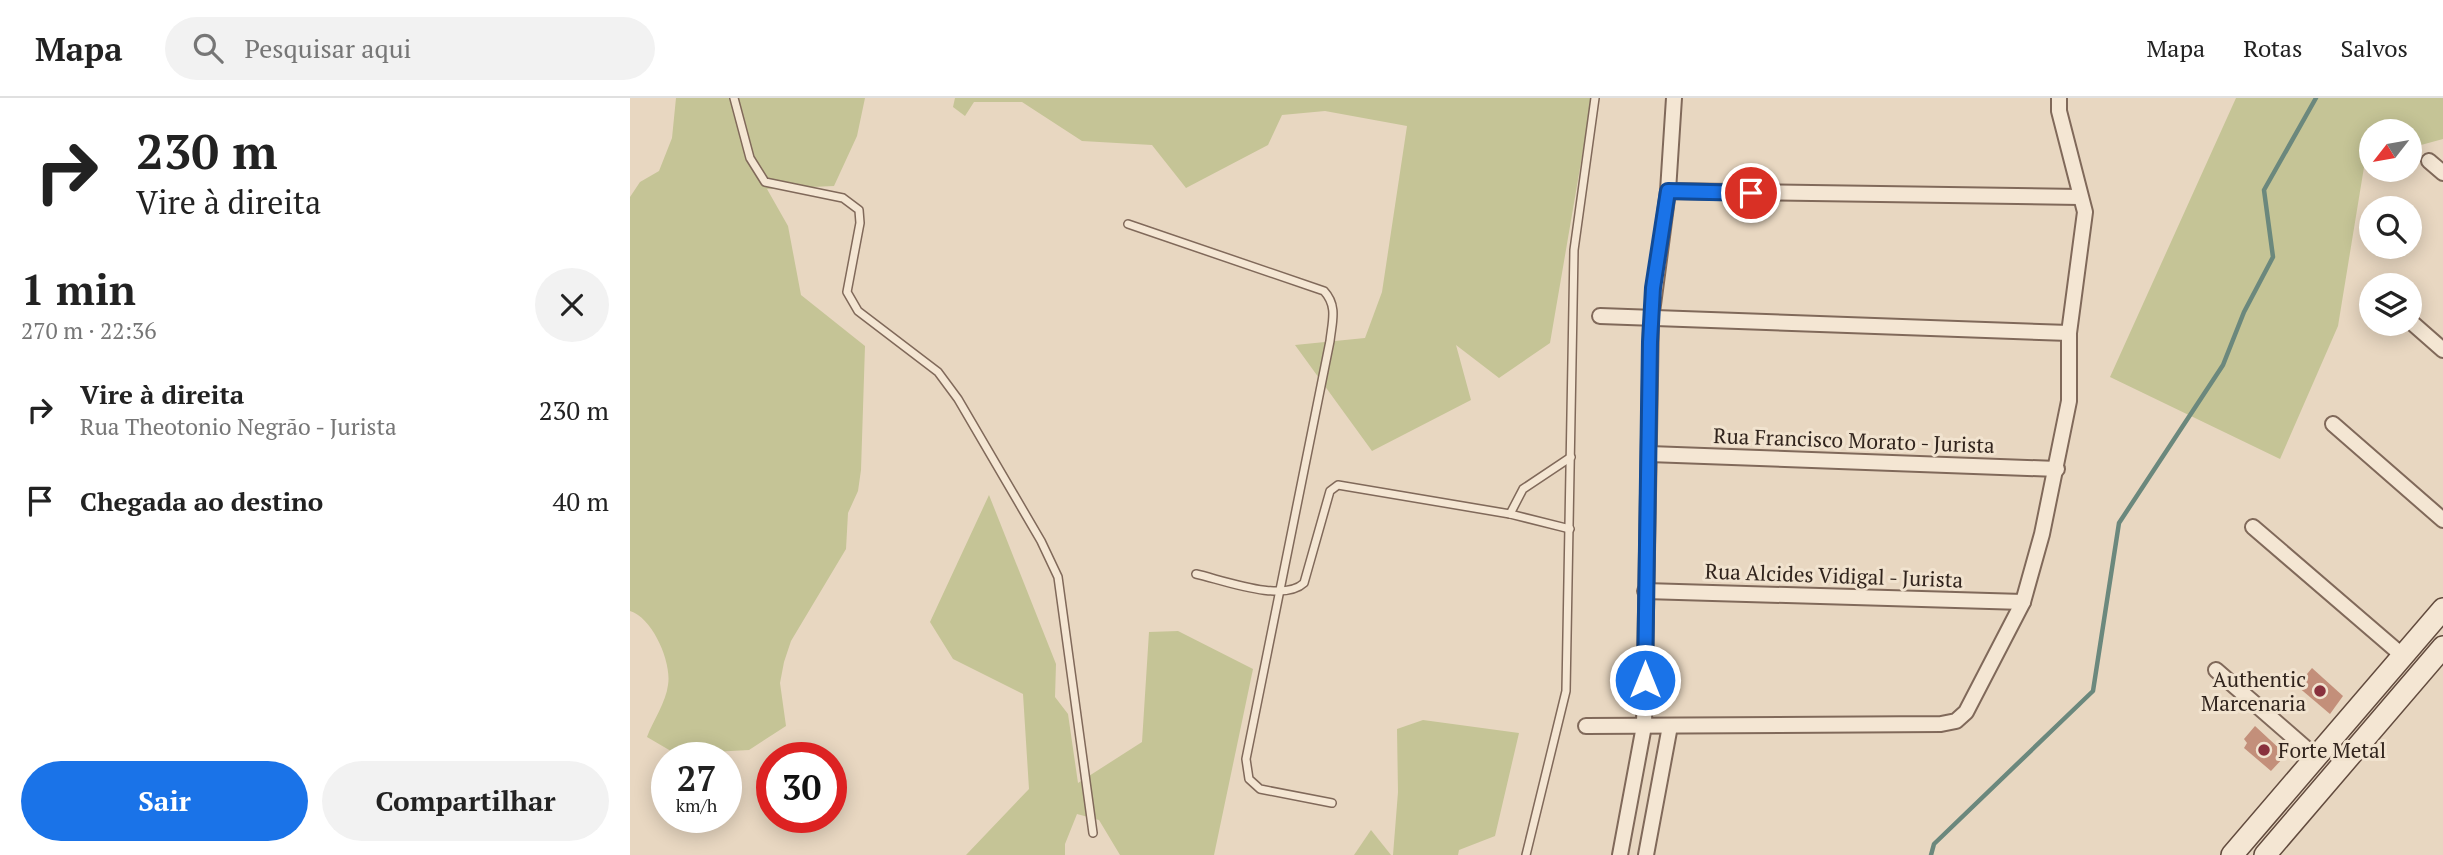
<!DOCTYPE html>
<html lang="pt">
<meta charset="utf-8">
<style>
body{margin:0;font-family:"PT Serif",serif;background:#f2f2f2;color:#222;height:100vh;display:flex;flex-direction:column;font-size:26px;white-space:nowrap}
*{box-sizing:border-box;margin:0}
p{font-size:23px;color:#767676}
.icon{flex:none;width:38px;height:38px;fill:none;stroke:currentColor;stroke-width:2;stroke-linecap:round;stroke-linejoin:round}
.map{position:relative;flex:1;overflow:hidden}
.details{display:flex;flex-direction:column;background:#fff;width:630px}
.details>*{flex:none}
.top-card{background:#fff;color:#222;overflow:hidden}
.needle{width:46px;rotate:239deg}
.buttons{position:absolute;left:1729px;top:21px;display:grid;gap:14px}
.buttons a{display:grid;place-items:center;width:63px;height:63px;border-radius:50%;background:#fff;box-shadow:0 4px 18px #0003;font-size:35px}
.speed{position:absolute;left:21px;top:644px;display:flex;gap:14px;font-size:35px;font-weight:700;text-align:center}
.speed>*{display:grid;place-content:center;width:91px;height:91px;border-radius:50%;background:#fff;box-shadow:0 4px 18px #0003;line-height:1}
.speed small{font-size:18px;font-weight:400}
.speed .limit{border:10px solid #d22;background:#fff;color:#111}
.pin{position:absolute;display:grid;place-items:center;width:60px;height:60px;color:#fff;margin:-30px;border:4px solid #fff;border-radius:50%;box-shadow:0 2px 7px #0007}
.me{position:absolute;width:77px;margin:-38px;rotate:0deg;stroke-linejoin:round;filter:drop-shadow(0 0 5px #0008)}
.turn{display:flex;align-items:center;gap:24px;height:147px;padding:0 21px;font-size:32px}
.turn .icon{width:91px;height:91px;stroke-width:2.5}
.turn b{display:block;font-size:49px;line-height:60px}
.round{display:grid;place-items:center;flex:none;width:74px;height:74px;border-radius:37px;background:#f2f2f2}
.headline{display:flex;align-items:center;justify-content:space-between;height:119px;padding:0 21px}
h1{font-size:42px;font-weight:700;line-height:52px}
.primary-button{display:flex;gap:14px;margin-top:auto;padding:14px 21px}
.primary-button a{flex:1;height:80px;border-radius:42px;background:#1a73e8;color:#fff;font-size:28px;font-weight:700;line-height:80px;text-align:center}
.primary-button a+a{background:#f2f2f2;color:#222}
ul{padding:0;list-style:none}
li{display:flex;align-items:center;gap:21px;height:91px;padding:0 21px}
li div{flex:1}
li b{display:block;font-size:26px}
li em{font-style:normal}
header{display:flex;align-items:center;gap:42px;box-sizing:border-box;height:98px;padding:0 35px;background:#fff;border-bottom:2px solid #e0e0e0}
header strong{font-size:33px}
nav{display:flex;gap:38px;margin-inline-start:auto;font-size:24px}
.search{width:490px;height:63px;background:#f2f2f2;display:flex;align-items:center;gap:18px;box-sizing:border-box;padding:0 24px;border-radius:38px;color:#767676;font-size:26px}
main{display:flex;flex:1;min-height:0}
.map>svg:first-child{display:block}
.green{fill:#c5c496}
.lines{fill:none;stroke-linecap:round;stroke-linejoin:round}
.stream{stroke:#6b887d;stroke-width:4.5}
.building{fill:#c38f7a}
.lane-casing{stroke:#80695a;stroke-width:10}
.street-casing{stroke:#80695a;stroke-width:18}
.secondary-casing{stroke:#624b3e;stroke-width:24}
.lane{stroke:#f4e6d3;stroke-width:7}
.street{stroke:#f4e6d3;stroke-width:14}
.secondary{stroke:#f4e6d3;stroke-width:21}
.route-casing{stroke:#114b97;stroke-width:18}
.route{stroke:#1a73e8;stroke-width:12}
.poi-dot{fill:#89313d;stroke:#f1e3cf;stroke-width:2.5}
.labels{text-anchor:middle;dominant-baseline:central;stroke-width:6;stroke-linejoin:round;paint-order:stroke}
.street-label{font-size:21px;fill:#31241d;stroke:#f1e3cf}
.poi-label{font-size:21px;fill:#31241d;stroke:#f1e3cf;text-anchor:end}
</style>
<header>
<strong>Mapa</strong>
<div class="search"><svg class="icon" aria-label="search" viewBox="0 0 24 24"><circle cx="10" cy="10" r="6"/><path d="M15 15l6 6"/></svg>Pesquisar aqui</div>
<nav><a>Mapa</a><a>Rotas</a><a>Salvos</a></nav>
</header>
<main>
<section class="details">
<div class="top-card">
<div class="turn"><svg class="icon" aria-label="right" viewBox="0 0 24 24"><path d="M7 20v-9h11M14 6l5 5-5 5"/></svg><div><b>230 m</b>Vire à direita</div></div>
</div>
<div class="headline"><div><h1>1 min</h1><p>270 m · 22:36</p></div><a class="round"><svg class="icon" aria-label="close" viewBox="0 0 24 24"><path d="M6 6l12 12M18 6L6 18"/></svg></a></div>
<ul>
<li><svg class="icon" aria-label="right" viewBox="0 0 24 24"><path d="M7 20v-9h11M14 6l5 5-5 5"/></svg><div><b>Vire à direita</b><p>Rua Theotonio Negrão - Jurista</p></div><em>230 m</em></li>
<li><svg class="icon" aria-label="arrive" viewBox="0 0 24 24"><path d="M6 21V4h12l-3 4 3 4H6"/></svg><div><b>Chegada ao destino</b></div><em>40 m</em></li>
</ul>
<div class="primary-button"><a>Sair</a><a>Compartilhar</a></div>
</section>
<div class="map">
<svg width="1813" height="757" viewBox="0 0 1813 757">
<rect width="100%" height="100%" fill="#e8d7c1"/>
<g class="green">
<path d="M46,0H235L227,38L204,88L137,91L158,128L171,197L235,248L231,372L228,393L218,415L216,451L161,543L154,564L150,585L156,628L119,652L46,656L17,639C23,623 36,604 38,587C42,565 23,520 0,513V99L10,84L29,73L42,40Z"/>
<polygon points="325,0 962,0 920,245 869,280 826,247 841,302 742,353 665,247 735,240 752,194 777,28 695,13 652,17 638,47 556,90 522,47 452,43 392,4 344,4 335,18 323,9"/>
<polygon points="1606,0 1813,0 1813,41 1780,50 1780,33 1741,33 1741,61 1735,63 1708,228 1650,361 1480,279"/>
<polygon points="359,397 426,566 425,599 438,616 448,685 512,644 519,534 548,533 623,571 584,757 490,757 469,722 447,716 435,746 435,757 336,757 399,691 393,596 323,561 300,524"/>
<polygon points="793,622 889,635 865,738 829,752 828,757 763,757 768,694 767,631"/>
<polygon points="741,732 761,757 724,757"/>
</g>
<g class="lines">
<polyline class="stream" points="1301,757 1304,746 1463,593 1489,425 1593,267 1614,214 1643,159 1634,92 1686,0"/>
</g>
<g class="building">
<polygon points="1682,570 1713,598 1700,616 1667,588"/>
<polygon points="1625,628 1653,654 1654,659 1641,673 1614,650 1617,645 1614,641"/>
</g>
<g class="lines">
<defs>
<g id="lane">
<polyline points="104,0 120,60 135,84 213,100 229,112 230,125 217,194 228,213 308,274 328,301 411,443 428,479 463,735"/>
<path d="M498,126L694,193C708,208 702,224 700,243L616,661L619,681L630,691L702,705"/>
<polyline points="880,416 893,391 941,359"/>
<path d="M566,476C593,482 653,505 674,485L700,393L708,387L880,416L940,431"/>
<polyline points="896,757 936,593 944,152 965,0"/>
</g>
<g id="street">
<polyline points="1799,63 1813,75"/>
<polyline points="1038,93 1450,99"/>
<polyline points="970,218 1439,235"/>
<polyline points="1780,223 1813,252"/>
<polyline points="1703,326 1813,422"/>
<polyline points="1019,356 1427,371"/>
<polyline points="1623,429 1773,558"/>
<polyline points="1015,493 1393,504"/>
<polyline points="1586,572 1686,659"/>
<polyline points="956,628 1311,626 1326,623 1336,614 1393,504 1412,436 1439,303 1439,235 1455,114 1429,13 1429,0"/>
<polyline points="990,757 1014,628 1021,222 1038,93 1044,0"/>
<polyline points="1016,757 1040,628"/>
</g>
<g id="secondary">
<polyline points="1602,757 1813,511"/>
<polyline points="1635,757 1813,549"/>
</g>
</defs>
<use href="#lane" class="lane-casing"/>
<use href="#street" class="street-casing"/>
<use href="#secondary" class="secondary-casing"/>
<use href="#lane" class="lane"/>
<use href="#street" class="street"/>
<use href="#secondary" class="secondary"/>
</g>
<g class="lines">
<defs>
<polyline id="route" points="1015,582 1020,244 1023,190 1038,93 1121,95"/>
</defs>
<use href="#route" class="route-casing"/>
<use href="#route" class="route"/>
</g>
<g class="poi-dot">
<circle cx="1690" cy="593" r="7"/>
<circle cx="1634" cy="652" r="7"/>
</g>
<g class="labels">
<g class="street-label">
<text transform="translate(1224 342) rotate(2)">Rua Francisco Morato - Jurista</text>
<text transform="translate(1204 477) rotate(2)">Rua Alcides Vidigal - Jurista</text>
</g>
<g class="poi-label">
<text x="1676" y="581">Authentic<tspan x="1676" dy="24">Marcenaria</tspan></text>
<text x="1648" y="652" text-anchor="start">Forte Metal</text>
</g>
</g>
</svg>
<div class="buttons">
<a><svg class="needle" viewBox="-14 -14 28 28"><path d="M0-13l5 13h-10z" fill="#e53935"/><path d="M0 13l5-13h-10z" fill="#767676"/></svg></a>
<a><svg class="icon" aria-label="search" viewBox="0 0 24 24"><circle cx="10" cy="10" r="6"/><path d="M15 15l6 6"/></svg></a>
<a><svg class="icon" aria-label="layers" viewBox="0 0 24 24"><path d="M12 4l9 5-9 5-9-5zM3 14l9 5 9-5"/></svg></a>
</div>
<div class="speed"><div>27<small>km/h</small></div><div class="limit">30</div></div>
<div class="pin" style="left:1121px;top:95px;background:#d93025"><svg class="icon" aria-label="arrive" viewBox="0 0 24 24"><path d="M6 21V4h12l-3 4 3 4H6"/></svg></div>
<svg class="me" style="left:1015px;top:582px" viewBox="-20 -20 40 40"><circle r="17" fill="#1a73e8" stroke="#fff" stroke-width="3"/><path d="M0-11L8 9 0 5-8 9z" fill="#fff"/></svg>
</div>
</main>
